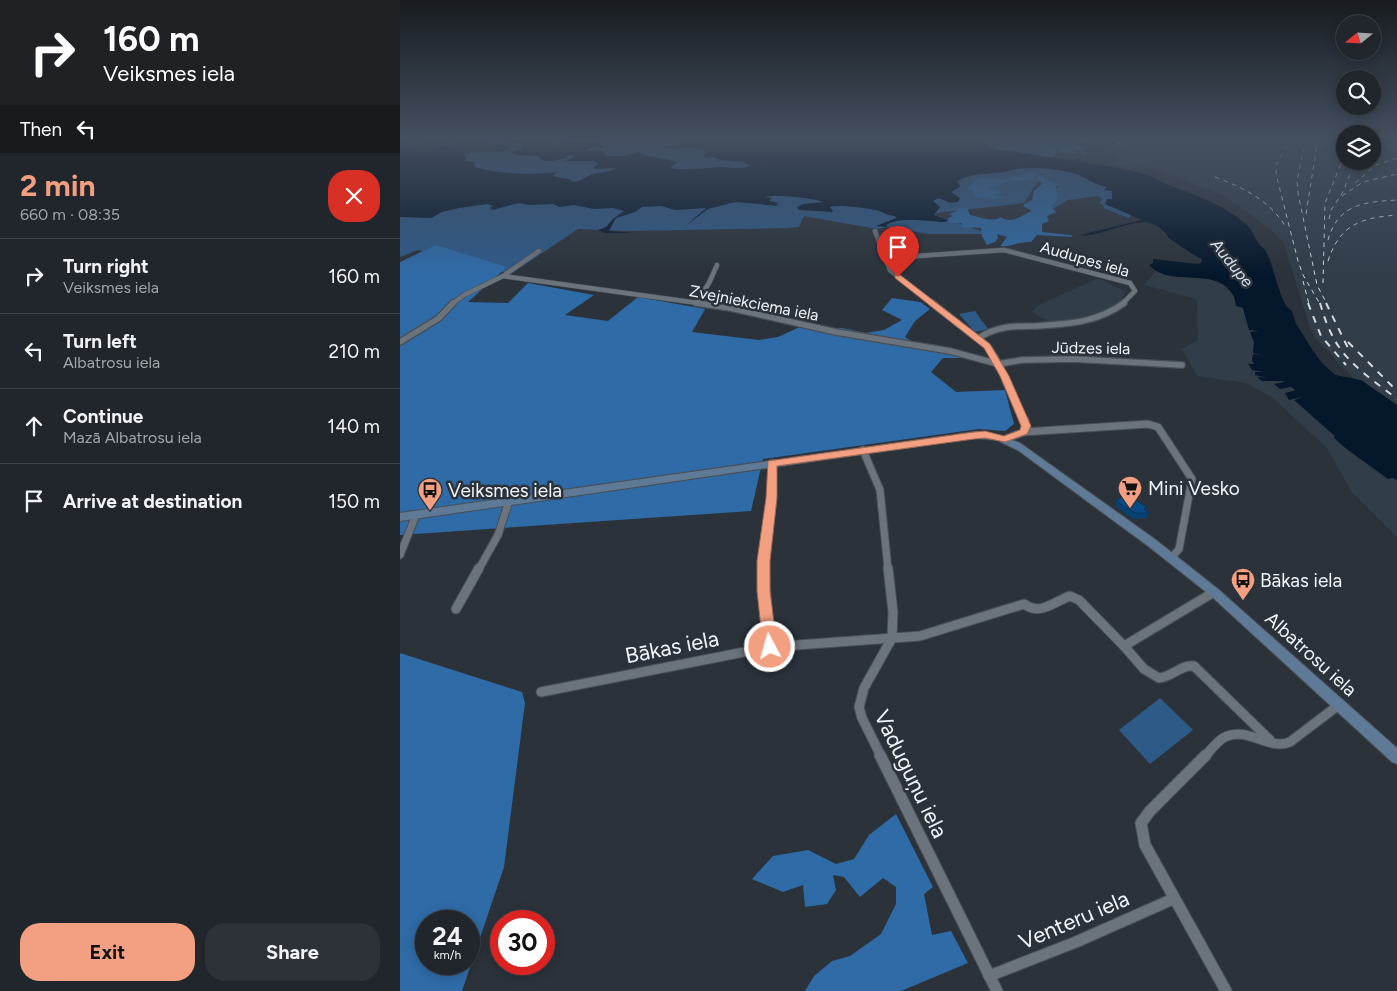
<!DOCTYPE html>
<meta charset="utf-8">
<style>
body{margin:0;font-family:Figtree,sans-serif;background:#2d3238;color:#f1f3f6;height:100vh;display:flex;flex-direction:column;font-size:19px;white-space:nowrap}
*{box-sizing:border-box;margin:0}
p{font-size:16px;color:#a2a5a9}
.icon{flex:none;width:28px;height:28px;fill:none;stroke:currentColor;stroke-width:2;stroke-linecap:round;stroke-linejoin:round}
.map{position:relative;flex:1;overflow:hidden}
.side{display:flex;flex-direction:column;background:#20262c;width:400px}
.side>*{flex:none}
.hud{background:#202124;color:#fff;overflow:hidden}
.needle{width:32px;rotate:252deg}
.controls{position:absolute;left:936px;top:15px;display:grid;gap:10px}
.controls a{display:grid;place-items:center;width:45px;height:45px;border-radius:50%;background:#20262c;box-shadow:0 2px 12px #0003,0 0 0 1px #3d4348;font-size:25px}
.speed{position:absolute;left:15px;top:910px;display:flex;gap:10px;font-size:25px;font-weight:700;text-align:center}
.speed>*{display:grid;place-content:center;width:65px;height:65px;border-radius:50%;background:#20262c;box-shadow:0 2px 12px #0003,0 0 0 1px #3d4348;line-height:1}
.speed small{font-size:12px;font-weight:400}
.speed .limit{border:8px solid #d22;background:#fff;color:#111}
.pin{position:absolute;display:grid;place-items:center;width:42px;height:42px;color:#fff;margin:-51px -21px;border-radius:50% 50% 50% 0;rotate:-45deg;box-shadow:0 0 5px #0007}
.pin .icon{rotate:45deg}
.me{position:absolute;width:55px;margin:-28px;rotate:354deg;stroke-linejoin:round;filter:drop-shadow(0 0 4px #0008)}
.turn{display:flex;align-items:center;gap:18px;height:105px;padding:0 20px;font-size:22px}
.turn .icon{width:65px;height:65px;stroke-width:2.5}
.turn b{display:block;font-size:35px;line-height:42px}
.then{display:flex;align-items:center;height:48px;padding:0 20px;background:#0003;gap:10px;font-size:19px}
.round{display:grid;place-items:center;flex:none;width:52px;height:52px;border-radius:20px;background:#2d3238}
.summary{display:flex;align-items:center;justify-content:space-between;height:85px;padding:0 20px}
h1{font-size:30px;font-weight:700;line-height:38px;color:#f2a081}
.button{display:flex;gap:10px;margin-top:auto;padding:10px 20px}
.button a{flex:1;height:58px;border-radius:20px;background:#f2a081;color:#111;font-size:20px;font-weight:700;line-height:58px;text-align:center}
.button a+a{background:#2d3238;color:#f1f3f6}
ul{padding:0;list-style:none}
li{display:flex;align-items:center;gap:15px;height:75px;padding:0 20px;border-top:1px solid #3d4348}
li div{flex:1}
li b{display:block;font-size:19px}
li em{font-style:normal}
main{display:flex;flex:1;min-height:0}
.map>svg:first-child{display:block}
.built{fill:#313d49}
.green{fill:#2e5a88}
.forest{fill:#2f6ba7;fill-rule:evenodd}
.water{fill:#05172a}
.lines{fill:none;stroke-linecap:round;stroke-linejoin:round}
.street-far5-casing{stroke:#494e55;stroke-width:4.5}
.street-far4-casing{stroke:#494e55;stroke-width:5.5}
.street-far3-casing{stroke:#494e55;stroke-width:8}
.street-far2-casing{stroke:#494e55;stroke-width:9}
.street-far1-casing{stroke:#494e55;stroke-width:11}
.street-casing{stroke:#494e55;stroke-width:13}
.secondary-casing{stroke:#494e55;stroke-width:2}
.street-far5{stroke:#6b737c;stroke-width:3}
.street-far4{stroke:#6b737c;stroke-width:4.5}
.street-far3{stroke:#6b737c;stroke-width:5.5}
.street-far2{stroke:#6b737c;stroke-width:7}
.street-far1{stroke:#6b737c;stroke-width:9}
.street{stroke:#6b737c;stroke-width:11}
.secondary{fill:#5f7a96;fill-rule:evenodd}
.rail-far1{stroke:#d6dadf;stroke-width:1;stroke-dasharray:4.5 4.5;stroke-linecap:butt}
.rail{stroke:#d6dadf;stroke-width:2;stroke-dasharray:7 7;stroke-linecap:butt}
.wall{fill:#084172}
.building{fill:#094c85;stroke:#06355d}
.route{fill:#f2a081;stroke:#9d6854}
.labels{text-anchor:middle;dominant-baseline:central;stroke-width:5;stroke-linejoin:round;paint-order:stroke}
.far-street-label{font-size:16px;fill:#f0f4f9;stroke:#2b323a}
.far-water-label{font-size:16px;font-style:italic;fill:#d4e3f4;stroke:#2b323a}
.poi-label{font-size:19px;fill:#f0f4f9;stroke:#2b323a;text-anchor:start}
.street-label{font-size:19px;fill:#f0f4f9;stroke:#2b323a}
.near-street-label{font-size:22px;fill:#f0f4f9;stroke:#2b323a}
</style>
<main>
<section class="side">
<div class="hud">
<div class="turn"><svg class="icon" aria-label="right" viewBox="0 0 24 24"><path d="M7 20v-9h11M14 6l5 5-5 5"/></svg><div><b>160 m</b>Veiksmes iela</div></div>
<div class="then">Then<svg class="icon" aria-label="left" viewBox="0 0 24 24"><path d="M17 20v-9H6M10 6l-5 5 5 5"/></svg></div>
</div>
<div class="summary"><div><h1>2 min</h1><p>660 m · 08:35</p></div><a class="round" style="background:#d93025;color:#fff"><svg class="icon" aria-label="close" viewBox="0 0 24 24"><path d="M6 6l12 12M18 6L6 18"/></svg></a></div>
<ul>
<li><svg class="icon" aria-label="right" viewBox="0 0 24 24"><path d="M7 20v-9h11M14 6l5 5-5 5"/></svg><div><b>Turn right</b><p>Veiksmes iela</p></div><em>160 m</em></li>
<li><svg class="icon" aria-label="left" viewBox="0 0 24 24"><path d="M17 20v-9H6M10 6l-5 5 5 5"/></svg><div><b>Turn left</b><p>Albatrosu iela</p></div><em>210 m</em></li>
<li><svg class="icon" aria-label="ahead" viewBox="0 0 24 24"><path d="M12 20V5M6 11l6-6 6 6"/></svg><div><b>Continue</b><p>Mazā Albatrosu iela</p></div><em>140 m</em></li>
<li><svg class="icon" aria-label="arrive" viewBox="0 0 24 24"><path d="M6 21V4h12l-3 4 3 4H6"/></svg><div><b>Arrive at destination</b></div><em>150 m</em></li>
</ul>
<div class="button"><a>Exit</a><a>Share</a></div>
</section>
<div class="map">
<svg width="997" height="991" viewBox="0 0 997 991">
<rect width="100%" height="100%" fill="#2b323a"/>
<g class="built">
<polygon points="695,138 945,138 945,161 972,161 973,138 997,138 997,405 961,381 955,380 915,337 910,328 883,241 862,223 823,195 739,164 735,168 711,163 713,160 720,157 688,145"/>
<polygon points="756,271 770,275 815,280 824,285 833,293 837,306 843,307 849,330 859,331 852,338 854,342 853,353 866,356 853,354 852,360 854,364 848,363 852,370 862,371 868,378 858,377 871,381 883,381 885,382 874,384 891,387 897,391 889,400 905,396 895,400 958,458 997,480 997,537 951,491 927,448 874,399 846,383 797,376 782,349 798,340 797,299 744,285"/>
<polygon points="698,278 726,292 718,306 674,320 649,322 632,312 637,306"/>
</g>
<g class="green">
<path d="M0,138H669L661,144L646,168C661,170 676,173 689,179C696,182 699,186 707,187L705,190L712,191C714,198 711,200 705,204L732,215L728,218L704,208V206L700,203L702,199L698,196L668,200L653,209L651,206L658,184L646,179L643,173L624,203L537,213L535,215L590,234H528L488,227L477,229L404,216L399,227L386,228L228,231L178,229L111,274L18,250L0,257Z"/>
<polygon points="575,311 588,329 575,332 559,314"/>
<polygon points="760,698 793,730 750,764 719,730"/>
</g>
<g class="forest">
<polygon points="620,138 676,138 672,140 673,142 679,143 678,146 687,147 686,150 682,151 687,153 681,154 681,151 671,149 675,152 674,153 658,152 661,146 654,149 657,151 656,154 647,153 635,145 638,140"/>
<path d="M630,172L638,173L633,180L609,181L588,189L602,191L599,194H591L608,199L575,197L573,195V191L567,190C578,171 590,181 607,179C611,179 611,177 614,176C619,174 625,174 630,172Z"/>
<path d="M644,175L646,179L659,184L656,186L657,199L651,206L656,212L647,216L649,221L642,224V232L671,235L673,237L637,235L631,242C615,241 614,248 600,246L607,237L597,234L598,238L595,242L587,245L582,236L581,228L561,227L562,223H550L548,218L553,216L549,214L556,211L559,208H567L570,215C581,217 591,223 601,217C612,225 621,215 632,211L623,206L624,204L632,200L634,191L642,184L636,178Z"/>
<polygon points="36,245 107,267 68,302 108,303 128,283 194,295 165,315 208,321 238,297 305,309 292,332 359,340 378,337 402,326 420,330 442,328 466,333 484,330 502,320 482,310 492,298 520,302 530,309 515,321 505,337 519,346 557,354 561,358 543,358 531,372 556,392 605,390 614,424 605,431 579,429 363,459 351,511 0,535 0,262"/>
<path d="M0,653L122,692L125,703L104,867L62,991H0ZM26,921H69V964H26Z"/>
<polygon points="496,814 533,887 524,894 532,935 551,931 568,963 501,991 405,991 414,976 432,961 450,956 481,934 496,904 496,887 483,878 460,897 444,877 433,875 436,890 427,904 405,907 403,885 383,892 352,879 373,856 408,850 436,864 454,859 469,835"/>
</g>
<path class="water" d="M0,138H56L45,143L39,144V146C48,147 55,145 60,138H88L77,142L112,146L105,151L65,153V156L67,157L65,161L74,162L75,167C102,175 131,175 158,172L152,176L172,180L169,181C181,184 184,176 194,174C202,172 210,172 217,168L195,169L193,167L199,164L193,161H165L175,157L171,155L166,156L167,158C159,160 147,163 140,159L139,156L116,155L110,152L123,149L121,146L126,142L107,143L106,141C119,138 149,138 157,145L170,142H200L203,143L200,146L205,147L200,148L195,146L184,151H202L207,156C219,156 229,157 238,151L241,154L278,162L271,167L274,169C291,170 304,168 320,167C331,167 339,170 350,166L344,162L320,160L314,157L305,158L304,155L307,153L302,149L293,148H261L283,144L286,142L278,141L289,138H575L596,149L676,161L674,160L678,158L681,159L678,161L680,162C702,165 723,168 744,174C754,177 761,182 771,186C798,196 822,204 846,224C853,230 854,238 860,245C861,247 864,248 865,250C874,262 879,305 892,311L896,324L912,349L922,363L935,375L961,380L997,405V480L993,478L988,479L944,447L934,438L935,436L894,400L905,396L889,400L885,393L896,390L891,387L880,389L874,384L885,382L883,381H862L857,377L868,378L855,375V372H863L852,370L848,364H854L852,360L853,354L866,356L853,353L854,342L850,332L859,331L849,330L843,308L836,306C835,302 835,298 833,295C816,265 770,289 749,265L753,263V259L798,264L801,263L802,259C798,258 771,240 769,238C765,232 756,222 745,222C730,221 690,239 680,235L742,220L705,204L707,199H712V191L704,190L707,187C694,185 683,175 669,172C652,168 633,167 616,169C609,170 604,173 597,173C583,174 569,174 558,181L560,187L551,192L560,198L558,202L550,203L539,198L533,201L540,207L534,215L548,220L546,222C530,222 500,216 486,225L487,227L476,226L496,218L495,216C488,216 483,212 476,210C466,208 439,204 430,207L433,211L432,212L399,210L397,207L403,204L423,202C415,198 373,194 365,197L372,198L369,201L379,203L376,205L380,206L335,202L308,209L285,226L306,208L275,210L261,206L242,207L235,212L216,218L209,231L234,233H205L198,230L206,227L213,219L224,211L213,208L194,209L174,205L159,207L153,204L129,205L119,203L92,210L90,208L93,206L88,204L59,208L42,212L31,218L0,217V145L22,144L27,142L16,140L0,144Z"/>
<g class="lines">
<defs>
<polyline id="street-far5" points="679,138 678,140 686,140 685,138"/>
<g id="street-far4">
<polyline points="475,231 490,270 534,304"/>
<polyline points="487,263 517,256 604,250 730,283 735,291 722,304"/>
<polyline points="103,276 305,304"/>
<polyline points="296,303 309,283 317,265"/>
<polyline points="52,304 64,295 103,276 139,251"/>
</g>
<g id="street-far3">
<polyline points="296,303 330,308 436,332 550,351 598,364 622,360 673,359 782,365"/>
<polyline points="532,303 587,346 595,357 625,422"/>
<path d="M579,338C596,326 615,326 635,326C667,324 697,323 724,303"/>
<polyline points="0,342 39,318 53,303"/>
</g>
<g id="street-far2">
<polyline points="624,432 626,426 625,420"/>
<polyline points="605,439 624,432 748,424 758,427 792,479 779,549 771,558"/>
<polyline points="463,450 480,490 488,569"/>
<polyline points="0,555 16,515"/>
<polyline points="79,569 98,535 109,501"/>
<polyline points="364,569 372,487 372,463"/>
</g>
<g id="street-far1">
<polyline points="364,568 370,647"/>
<polyline points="56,609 79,568"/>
<path d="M724,646L744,669L759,678C772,677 782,664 794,666L870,740"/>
<path d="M141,692L370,647L520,636L624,604C641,616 653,602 670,596L679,600L724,646L814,592"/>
<polyline points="481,756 462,718 459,707 464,688 492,638 493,612 488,568"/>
<path d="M805,756C811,750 818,740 825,737C848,726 869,751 890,742L940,704"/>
</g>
<g id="street">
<polyline points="480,755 597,991"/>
<polyline points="806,755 750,811 741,823 745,845 826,991"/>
<polyline points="589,976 676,942 773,899"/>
</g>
<polygon id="secondary" points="574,432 599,435 620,443 756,540 818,589 997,748 997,764 992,762 810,595 748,546 619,451 597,440 574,438 0,521 0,513"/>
</defs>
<use href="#street-far5" class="street-far5-casing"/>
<use href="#street-far4" class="street-far4-casing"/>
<use href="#street-far3" class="street-far3-casing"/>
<use href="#street-far2" class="street-far2-casing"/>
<use href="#street-far1" class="street-far1-casing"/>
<use href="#street" class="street-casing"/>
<use href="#secondary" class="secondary-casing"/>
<use href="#street-far5" class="street-far5"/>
<use href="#street-far4" class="street-far4"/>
<use href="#street-far3" class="street-far3"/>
<use href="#street-far2" class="street-far2"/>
<use href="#street-far1" class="street-far1"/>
<use href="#street" class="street"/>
<use href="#secondary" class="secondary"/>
<g class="rail-far1">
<polyline points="892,138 877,163 876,174 898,261 903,275 920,304"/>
<polyline points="906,138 897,181 898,193 917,285 927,304"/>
<polyline points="717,143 726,146"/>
<path d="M815,177C844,188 869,200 886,227"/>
<polyline points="955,183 976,165 997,158"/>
<polyline points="942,196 963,182 997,174"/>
<polyline points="906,214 918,138"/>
<polyline points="929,219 931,210 943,192 955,161"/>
<path d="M928,240C938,204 964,202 997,200"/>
<path d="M928,261C940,224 961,218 997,215"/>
<polyline points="903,281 909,304"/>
<polyline points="923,283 925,203 945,154"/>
</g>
<g class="rail">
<polyline points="908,303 921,336 946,365"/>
<path d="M920,303C923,313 926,323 931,333C944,362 973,380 997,399"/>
<polyline points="926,303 949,350"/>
<polyline points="948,342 997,391"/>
</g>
</g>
<polygon class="wall" points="716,501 747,507 746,510 749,513 747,518 733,519 715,506"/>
<polygon class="building" points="726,494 747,507 744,509 749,513 735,513 716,501"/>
<linearGradient id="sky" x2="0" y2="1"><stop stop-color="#181c20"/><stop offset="0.5" stop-color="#444f60"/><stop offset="1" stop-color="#444f60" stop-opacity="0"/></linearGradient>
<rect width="997" height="276" fill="url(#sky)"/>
<polygon class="route" points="495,275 500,275 590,344 609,376 631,426 627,434 605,442 585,438 574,439 377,466 377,498 370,561 370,591 377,647 375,652 370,653 365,652 363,647 357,591 357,561 366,498 368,461 574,432 585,431 604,436 620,430 621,426 600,376 584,348 495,278"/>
<defs>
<symbol id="supermarket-pin" viewBox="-11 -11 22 30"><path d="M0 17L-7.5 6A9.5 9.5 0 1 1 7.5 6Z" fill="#f2a081" stroke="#2b323a"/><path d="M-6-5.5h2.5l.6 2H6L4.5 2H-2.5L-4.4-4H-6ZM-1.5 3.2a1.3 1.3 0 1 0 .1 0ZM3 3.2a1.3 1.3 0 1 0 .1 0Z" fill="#111"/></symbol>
<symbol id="bus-pin" viewBox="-11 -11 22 30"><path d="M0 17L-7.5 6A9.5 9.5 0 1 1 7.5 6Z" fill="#f2a081" stroke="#2b323a"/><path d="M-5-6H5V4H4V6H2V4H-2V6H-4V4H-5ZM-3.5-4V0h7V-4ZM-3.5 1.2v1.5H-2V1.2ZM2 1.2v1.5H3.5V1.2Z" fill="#111"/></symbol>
</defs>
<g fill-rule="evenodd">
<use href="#supermarket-pin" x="716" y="474" width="28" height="38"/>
<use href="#bus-pin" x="16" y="476" width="28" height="38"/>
<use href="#bus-pin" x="829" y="566" width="28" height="38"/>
</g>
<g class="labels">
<g class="far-street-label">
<text transform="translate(685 259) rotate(16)">Audupes iela</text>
<text transform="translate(354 303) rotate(11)">Zvejniekciema iela</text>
<text transform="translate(691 348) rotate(1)">Jūdzes iela</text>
</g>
<g class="far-water-label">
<text transform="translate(832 263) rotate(51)">Audupe</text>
</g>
<g class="poi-label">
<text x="748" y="488">Mini Vesko</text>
<text x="48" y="490">Veiksmes iela</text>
<text x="860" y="580">Bākas iela</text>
</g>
<g class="street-label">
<text transform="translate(911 654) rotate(42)">Albatrosu iela</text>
</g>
<g class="near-street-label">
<text transform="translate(272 647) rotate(-11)">Bākas iela</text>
<text transform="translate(511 774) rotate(64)">Vaduguņu iela</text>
<text transform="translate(674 920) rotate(-23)">Venteru iela</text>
</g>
</g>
</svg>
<div class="controls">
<a><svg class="needle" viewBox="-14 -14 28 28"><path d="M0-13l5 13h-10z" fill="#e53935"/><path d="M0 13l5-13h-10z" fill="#a2a5a9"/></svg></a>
<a><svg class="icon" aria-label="search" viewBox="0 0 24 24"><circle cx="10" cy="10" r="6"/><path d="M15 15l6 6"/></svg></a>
<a><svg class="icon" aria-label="layers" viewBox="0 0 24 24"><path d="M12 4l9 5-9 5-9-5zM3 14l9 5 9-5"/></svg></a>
</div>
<div class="speed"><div>24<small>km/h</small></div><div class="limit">30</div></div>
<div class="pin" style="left:498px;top:277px;background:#d93025"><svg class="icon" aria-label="arrive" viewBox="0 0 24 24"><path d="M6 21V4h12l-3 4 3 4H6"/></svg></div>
<svg class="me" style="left:370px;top:647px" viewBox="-20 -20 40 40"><circle r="17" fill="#f2a081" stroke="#fff" stroke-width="3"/><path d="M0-11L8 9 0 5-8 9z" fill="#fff"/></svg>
</div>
</main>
